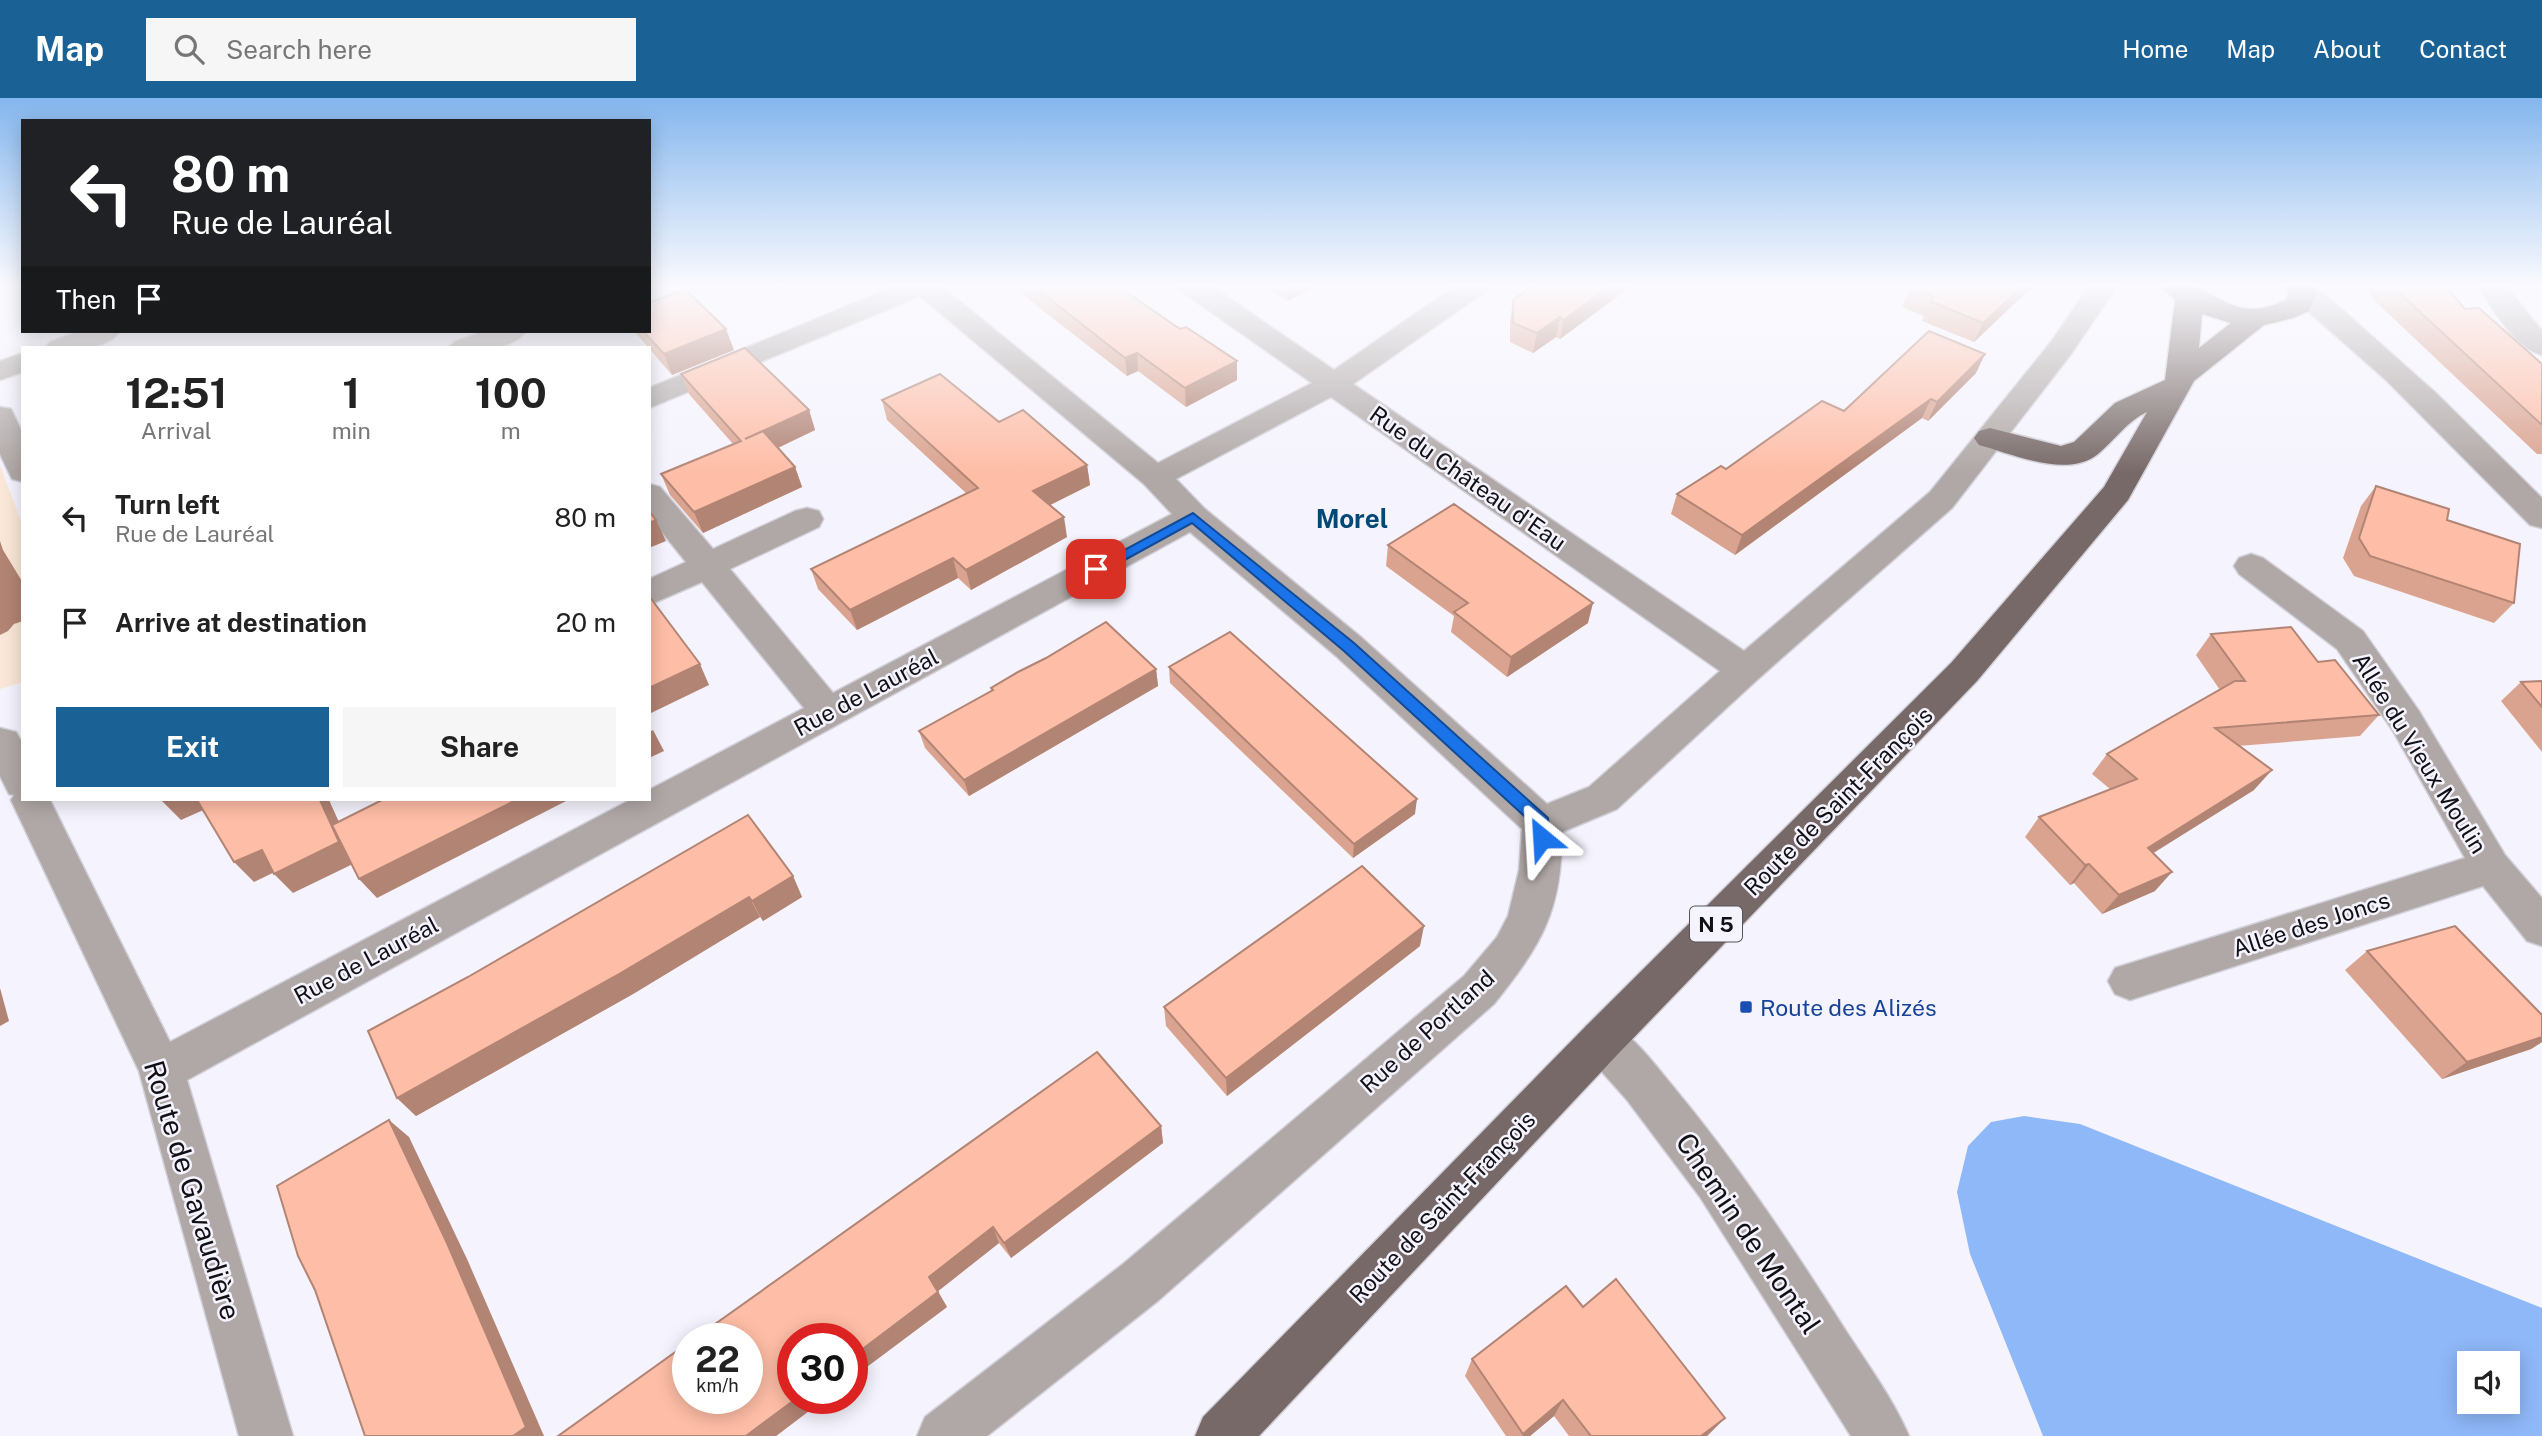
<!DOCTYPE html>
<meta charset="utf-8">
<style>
body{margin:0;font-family:"Public Sans",sans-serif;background:#f6f6f6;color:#222;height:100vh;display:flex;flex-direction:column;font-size:26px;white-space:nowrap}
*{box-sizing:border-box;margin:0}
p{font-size:23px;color:#767676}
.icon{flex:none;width:38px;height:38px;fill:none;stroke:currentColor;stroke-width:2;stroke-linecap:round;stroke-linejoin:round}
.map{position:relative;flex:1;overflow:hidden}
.sheet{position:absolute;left:21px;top:248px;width:630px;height:455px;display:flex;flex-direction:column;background:#fff;border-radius:0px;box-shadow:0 4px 18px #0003}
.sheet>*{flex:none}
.top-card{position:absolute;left:21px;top:21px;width:630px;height:214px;border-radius:0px;box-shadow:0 4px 18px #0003;background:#202124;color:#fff;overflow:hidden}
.tools{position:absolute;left:2457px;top:1253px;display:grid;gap:14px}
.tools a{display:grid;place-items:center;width:63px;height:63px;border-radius:0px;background:#fff;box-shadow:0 4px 18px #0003;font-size:35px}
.speed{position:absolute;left:672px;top:1225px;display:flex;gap:14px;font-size:35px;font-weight:700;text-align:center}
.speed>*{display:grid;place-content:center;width:91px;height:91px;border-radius:50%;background:#fff;box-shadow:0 4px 18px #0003;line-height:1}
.speed small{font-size:18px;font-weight:400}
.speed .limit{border:10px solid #d22;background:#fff;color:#111}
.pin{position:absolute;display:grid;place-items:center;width:60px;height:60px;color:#fff;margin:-30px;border-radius:14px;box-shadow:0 4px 10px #0006}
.me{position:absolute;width:77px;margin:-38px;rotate:333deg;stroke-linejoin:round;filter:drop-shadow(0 0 5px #0008)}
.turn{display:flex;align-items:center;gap:24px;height:147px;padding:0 35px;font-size:32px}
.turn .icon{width:91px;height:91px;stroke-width:2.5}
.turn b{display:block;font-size:49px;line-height:60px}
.then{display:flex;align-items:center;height:66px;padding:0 35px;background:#0003;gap:14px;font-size:26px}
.eta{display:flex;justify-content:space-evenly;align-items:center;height:119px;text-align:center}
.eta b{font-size:42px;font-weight:700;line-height:49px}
.action{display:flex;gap:14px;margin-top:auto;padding:14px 35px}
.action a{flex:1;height:80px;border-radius:0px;background:#1a6296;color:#fff;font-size:28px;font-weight:700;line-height:80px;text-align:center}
.action a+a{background:#f6f6f6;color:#222}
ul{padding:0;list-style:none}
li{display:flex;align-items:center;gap:21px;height:105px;padding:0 35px}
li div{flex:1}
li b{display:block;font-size:26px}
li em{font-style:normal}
header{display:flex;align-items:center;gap:42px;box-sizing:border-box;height:98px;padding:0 35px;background:#1a6296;color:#fff}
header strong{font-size:33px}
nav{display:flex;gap:38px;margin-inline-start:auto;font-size:24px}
.search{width:490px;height:63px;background:#f6f6f6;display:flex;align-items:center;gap:18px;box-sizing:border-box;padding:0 24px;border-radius:0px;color:#767676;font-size:26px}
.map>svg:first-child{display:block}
.education{fill:#fae7d7}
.water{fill:#8fb8f8;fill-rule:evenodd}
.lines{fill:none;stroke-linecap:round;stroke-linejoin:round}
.minor-casing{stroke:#d1cfd8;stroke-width:3}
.primary-casing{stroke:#d1cfd8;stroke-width:3}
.minor{fill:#b0a8a7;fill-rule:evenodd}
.primary{fill:#776967;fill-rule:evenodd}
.wall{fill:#daa38f}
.shaded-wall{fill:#b28474}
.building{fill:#febda6;stroke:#b28474;stroke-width:2}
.route{fill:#1a73e8;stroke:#114b97;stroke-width:2}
.transit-dot{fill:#1a4fb4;stroke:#f5f3fd;stroke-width:2.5}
.labels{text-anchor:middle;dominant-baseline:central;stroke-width:5;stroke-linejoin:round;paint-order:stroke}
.shield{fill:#f5f3fd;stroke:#55545b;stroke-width:2}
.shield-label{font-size:21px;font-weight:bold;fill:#111015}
.street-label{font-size:23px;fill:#111015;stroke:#f5f3fd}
.transit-label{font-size:23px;fill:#164399;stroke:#f5f3fd;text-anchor:start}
.quarter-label{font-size:26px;font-weight:bold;fill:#004876;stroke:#f5f3fd}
.near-street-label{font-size:28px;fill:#111015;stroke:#f5f3fd}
</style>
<header>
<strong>Map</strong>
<div class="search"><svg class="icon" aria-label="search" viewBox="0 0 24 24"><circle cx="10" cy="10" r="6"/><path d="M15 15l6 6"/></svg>Search here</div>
<nav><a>Home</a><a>Map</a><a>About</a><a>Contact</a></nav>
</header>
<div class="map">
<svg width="2542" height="1338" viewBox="0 0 2542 1338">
<rect width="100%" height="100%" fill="#f5f3fd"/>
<polygon class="education" points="0,367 23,429 23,584 0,591"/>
<path class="water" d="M2024,1018L2080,1026L2542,1210V1338H2043L1970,1156L1957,1094L1968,1048L1991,1024ZM2469,1265H2508V1304H2469Z"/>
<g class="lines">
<defs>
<g id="minor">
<path d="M898,187H940L1158,365L1312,285L1181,193L1177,187H1210L1334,272L1457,187H1490L1486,193L1353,286L1744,553L1930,394L2051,244L2090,187H2118L2071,256L1952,410L1758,581L1617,711L1562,734C1562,813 1542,846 1494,906L1159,1202L987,1338H917L925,1319L1123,1166L1464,878L1497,839L1508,818L1519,772L1522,731L1336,558L1190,434L187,982L293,1338H239L139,973L11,702L14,697L9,696L0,678V630L16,634L23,646V702H50L170,944L630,702H649V692L804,610L702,484L649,507V481L686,464L649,418V386L660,389L713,451L795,413L807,410L819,413L823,421L819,429L730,471L833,595L1172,416L1144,386L920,198L649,310V290ZM1331,299L1720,573L1589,689L1547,706L1362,540L1205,411L1176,381Z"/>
<path d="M2477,187H2505L2542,233V257C2514,250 2493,210 2477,187Z"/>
<polygon points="2293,188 2313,188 2345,214 2437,296 2542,400 2542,430 2530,427 2385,281 2293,200 2289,194"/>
<path d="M80,233H120C106,254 68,251 45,250L50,244Z"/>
<path d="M485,233H526C512,254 472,251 449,250L454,244Z"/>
<polygon points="23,255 23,274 0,282 0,263"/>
<polygon points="0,309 11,311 23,336 23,384 12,381 0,356"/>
<polygon points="2251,456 2263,460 2363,533 2419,613 2505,757 2542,800 2542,848 2527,843 2483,788 2130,902 2115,896 2108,883 2115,870 2465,760 2393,633 2337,551 2239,476 2234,468 2239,460"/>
<path d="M1602,922C1630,932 1652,963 1671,986C1736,1064 1792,1148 1846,1233C1868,1267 1893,1301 1909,1338H1851L1700,1099L1627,1002L1586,956L1580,942L1586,928Z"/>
</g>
<path id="primary" d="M2159,187C2169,187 2184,185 2193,188C2229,204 2244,222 2286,202L2289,194L2284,187H2312L2317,194L2309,213L2293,220L2264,227L2194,283L2128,402L1977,583L1618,956L1259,1338H1195L1203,1319L1586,928L1951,565L2104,389L2147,314C2127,323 2115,342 2098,356C2067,381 2013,356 1979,347L1974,340L1979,333L1990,330L2061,348L2074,344L2115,305L2165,282L2175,202ZM2202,216L2231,225L2199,250Z"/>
</defs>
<use href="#minor" class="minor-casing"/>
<use href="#primary" class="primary-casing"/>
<use href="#minor" class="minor"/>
<use href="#primary" class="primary"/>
</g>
<g class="wall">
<polygon points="1017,187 1116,187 1180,231 1237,263 1237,282 1186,309 1138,273 1127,278 1018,193"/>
<polygon points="1262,187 1318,187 1288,203"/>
<polygon points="1633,187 1560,241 1556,239 1533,255 1510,244 1510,222 1513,202"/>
<polygon points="2034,187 1974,244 1922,223 1924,218 1902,209 1910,190"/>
<polygon points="2363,187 2445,187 2465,211 2542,266 2542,356 2537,356 2376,204"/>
<polygon points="634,233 649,233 734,252 672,277"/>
<polygon points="1976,275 1928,323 1922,320 1735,457 1671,416 1677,396 1726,371 1844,313"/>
<polygon points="681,276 809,312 815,332 778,350 795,369 802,389 703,435 670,397 661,376 733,346 689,296"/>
<polygon points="882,302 999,324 1087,367 1090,387 1050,407 1067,439 971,492 958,480 857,532 818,491 811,471 966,395 887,322"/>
<polygon points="2376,388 2447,422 2514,505 2494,525 2354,478 2343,460 2361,408"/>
<polygon points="1388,447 1588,525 1507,579 1451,534 1454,518 1386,468"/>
<polygon points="2211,536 2318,564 2379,617 2360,638 2238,648 2254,692 2153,755 2155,793 2102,816 2074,785 2070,787 2025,739 2039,719 2110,691 2092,676 2107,656 2220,592 2196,557"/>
<polygon points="1169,569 1415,716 1353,760 1170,585"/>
<polygon points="1156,571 1158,588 969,698 925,650 919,633 992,593 991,590"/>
<polygon points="2542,583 2542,654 2501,603 2521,584"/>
<polygon points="793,778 802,799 763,823 760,819 633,896 416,1018 397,1000 468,879"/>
<polygon points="1420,848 1227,998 1166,928 1164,909"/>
<polygon points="2367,853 2542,917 2542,944 2531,951 2442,981 2345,872"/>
<polygon points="1161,1028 1163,1045 1011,1160 999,1145 938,1193 947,1209 852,1280 852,1241 826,1300 776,1338 558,1338"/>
<polygon points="1583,1209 1725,1320 1707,1338 1569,1338 1554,1318 1530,1338 1506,1338 1465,1278 1472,1261"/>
</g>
<g class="shaded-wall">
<polygon points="776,187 789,187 777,192"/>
<polygon points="1288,187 1318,187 1288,203"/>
<polygon points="1611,187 1633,187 1560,241 1564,222"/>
<polygon points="2023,187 2034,187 1974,244 1983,225"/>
<polygon points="1560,219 1556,239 1533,255 1537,235"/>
<polygon points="726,231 734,252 672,277 664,256"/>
<polygon points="1137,255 1138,273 1127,278 1125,260"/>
<polygon points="1985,256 1976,275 1928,323 1937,304"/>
<polygon points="1237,263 1237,282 1186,309 1185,290"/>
<polygon points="1931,301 1922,320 1735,457 1742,437"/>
<polygon points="809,312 815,332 752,362 745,341"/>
<polygon points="1087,367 1090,387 1036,414 1033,393"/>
<polygon points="795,369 802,389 703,435 694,414"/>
<polygon points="1064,419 1067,439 971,492 966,472"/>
<polygon points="656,422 666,443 649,450 649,425"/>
<polygon points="0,443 3,452 23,485 23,523 14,526 8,533 0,537"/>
<polygon points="953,460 958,480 857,532 850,512"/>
<polygon points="1593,505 1588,525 1507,579 1511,559"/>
<polygon points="700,566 709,587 649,616 649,590"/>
<polygon points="1156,571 1158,588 969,698 964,682"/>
<polygon points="653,632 664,653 649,660 649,634"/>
<polygon points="2272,672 2254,692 2131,769 2148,750"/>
<polygon points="1417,701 1415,716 1353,760 1354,746"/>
<polygon points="161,702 202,702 210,709 181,722"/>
<polygon points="320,702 329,702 357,764 293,795 274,776"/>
<polygon points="516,702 568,702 377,800 359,781"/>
<polygon points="262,752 281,771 254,784 234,764"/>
<polygon points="2089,766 2074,785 2070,787 2085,767"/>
<polygon points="2172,774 2155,793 2102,816 2119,797"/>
<polygon points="793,778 802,799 763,823 752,803"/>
<polygon points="749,799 760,819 633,896 416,1018 397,1000"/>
<polygon points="1424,828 1420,848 1227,998 1226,980"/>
<polygon points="0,890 9,923 0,928"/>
<polygon points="2542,939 2542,944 2531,951 2442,981 2467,964"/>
<polygon points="389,1022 409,1039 467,1161 544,1338 513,1338"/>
<polygon points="1161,1028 1163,1045 1011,1160 1004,1145"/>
<polygon points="993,1129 999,1145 937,1194 929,1179"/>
<polygon points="938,1194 947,1209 852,1280 852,1259"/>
<polygon points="797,1300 826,1300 776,1338 746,1338"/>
<polygon points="1563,1302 1554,1318 1530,1338 1522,1338 1523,1336"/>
<polygon points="1725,1320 1707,1338 1701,1338"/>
</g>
<g class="building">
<polygon points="1032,187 1116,187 1180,231 1186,229 1237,263 1185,290 1137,255 1125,260"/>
<polygon points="1534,187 1611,187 1564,222 1560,219 1537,235 1513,225 1513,202"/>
<polygon points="1913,187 2023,187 1983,225 1930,203 1934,199 1910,190"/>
<polygon points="2391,187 2445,187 2465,211 2479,210 2542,266 2542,327"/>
<polygon points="685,191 726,231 664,256 643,233 649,233 649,205"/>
<polygon points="1929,233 1985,256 1937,304 1931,301 1742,437 1677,396 1721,368 1726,371 1822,303 1844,313"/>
<polygon points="745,250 809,312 745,341 763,333 795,369 694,414 661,376 741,343 681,276"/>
<polygon points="940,276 999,324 1023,312 1087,367 1033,393 1064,419 966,472 953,460 850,512 811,471 978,390 882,302"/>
<polygon points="2376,388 2449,411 2447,422 2520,446 2514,505 2370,458 2359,440"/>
<polygon points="1454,406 1593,505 1511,559 1454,514 1468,505 1388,447"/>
<polygon points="649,413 656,422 649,425"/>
<polygon points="649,498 700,566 649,590"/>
<polygon points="1106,524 1156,571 964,682 919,633 993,592 991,590 1018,574 1046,560"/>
<polygon points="2291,529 2318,564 2335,562 2379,617 2215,630 2272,672 2148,750 2172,774 2119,797 2089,766 2085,767 2039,719 2137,681 2107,656 2235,583 2245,583 2211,536"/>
<polygon points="1230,534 1417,701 1354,746 1169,569"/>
<polygon points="2542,583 2542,609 2521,584"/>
<polygon points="197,702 320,702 339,744 274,776 262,752 234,764"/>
<polygon points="382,702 516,702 359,781 332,727"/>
<polygon points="748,717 793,778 752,803 749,799 619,876 397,1000 368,933 468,879"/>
<polygon points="1362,768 1424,828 1226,980 1164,909"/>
<polygon points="2455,828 2542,917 2542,939 2467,964 2367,853"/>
<polygon points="1097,954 1161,1028 1004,1145 993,1129 929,1179 938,1194 852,1259 852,1241 793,1241 793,1300 797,1300 746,1338 558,1338 688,1245 688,1300 747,1300 747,1241 694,1241"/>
<polygon points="389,1022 447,1145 526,1329 513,1338 365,1338 315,1192 298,1158 277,1088"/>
<polygon points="1616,1181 1725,1320 1701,1338 1591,1338 1563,1302 1523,1336 1472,1261 1566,1188 1583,1209"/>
</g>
<linearGradient id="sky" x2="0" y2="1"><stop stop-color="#84b6ee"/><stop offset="0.5" stop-color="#fafafe"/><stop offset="1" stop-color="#fafafe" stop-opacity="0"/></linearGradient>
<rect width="2542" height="375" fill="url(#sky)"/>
<polygon class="route" points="1193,415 1354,545 1548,720 1550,740 1548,745 1536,745 1534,727 1344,553 1192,425 1101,475 1096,476 1089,471"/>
<rect class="transit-dot" x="1739" y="902" width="14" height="14" rx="3.5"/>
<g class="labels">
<rect class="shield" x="1690" y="808.5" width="52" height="35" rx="5"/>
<g class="shield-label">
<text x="1716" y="826">N 5</text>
</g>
<g class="street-label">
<text transform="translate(1468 380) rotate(35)">Rue du Château d'Eau</text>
<text transform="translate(866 594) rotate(-28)">Rue de Lauréal</text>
<text transform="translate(2420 655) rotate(58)">Allée du Vieux Moulin</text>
<text transform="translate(1838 703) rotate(-45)">Route de Saint-François</text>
<text transform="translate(2311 826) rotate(-18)">Allée des Joncs</text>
<text transform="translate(366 862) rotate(-28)">Rue de Lauréal</text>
<text transform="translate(1427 933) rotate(-42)">Rue de Portland</text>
<text transform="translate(1442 1109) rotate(-46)">Route de Saint-François</text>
</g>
<g class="transit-label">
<text x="1760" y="909">Route des Alizés</text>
</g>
<g class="quarter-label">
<text x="1352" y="420">Morel</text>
</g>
<g class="near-street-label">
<text transform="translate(193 1092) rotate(73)">Route de Gavaudière</text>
<text transform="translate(1749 1135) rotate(56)">Chemin de Montal</text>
</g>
</g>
</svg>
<div class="tools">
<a><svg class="icon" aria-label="sound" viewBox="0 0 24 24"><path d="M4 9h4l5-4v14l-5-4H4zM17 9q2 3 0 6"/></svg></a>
</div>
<div class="speed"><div>22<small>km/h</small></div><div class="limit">30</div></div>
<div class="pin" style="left:1096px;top:471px;background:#d93025"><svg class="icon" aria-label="arrive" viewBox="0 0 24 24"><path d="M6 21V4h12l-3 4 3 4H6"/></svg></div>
<svg class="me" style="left:1542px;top:740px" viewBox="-20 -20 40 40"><path d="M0-17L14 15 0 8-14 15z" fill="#1a73e8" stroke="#fff" stroke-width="4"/></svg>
<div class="top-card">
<div class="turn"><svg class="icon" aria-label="left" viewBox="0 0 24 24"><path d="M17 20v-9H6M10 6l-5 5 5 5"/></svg><div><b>80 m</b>Rue de Lauréal</div></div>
<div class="then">Then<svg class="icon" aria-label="arrive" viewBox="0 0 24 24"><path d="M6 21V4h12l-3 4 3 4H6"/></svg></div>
</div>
<section class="sheet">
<div class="eta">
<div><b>12:51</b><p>Arrival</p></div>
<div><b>1</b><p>min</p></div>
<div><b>100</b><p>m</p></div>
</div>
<ul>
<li><svg class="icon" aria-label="left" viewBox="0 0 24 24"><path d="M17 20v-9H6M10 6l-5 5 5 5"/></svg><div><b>Turn left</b><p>Rue de Lauréal</p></div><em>80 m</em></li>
<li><svg class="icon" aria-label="arrive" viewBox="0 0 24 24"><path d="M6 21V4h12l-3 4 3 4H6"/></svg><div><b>Arrive at destination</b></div><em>20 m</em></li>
</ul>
<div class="action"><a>Exit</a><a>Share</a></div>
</section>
</div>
